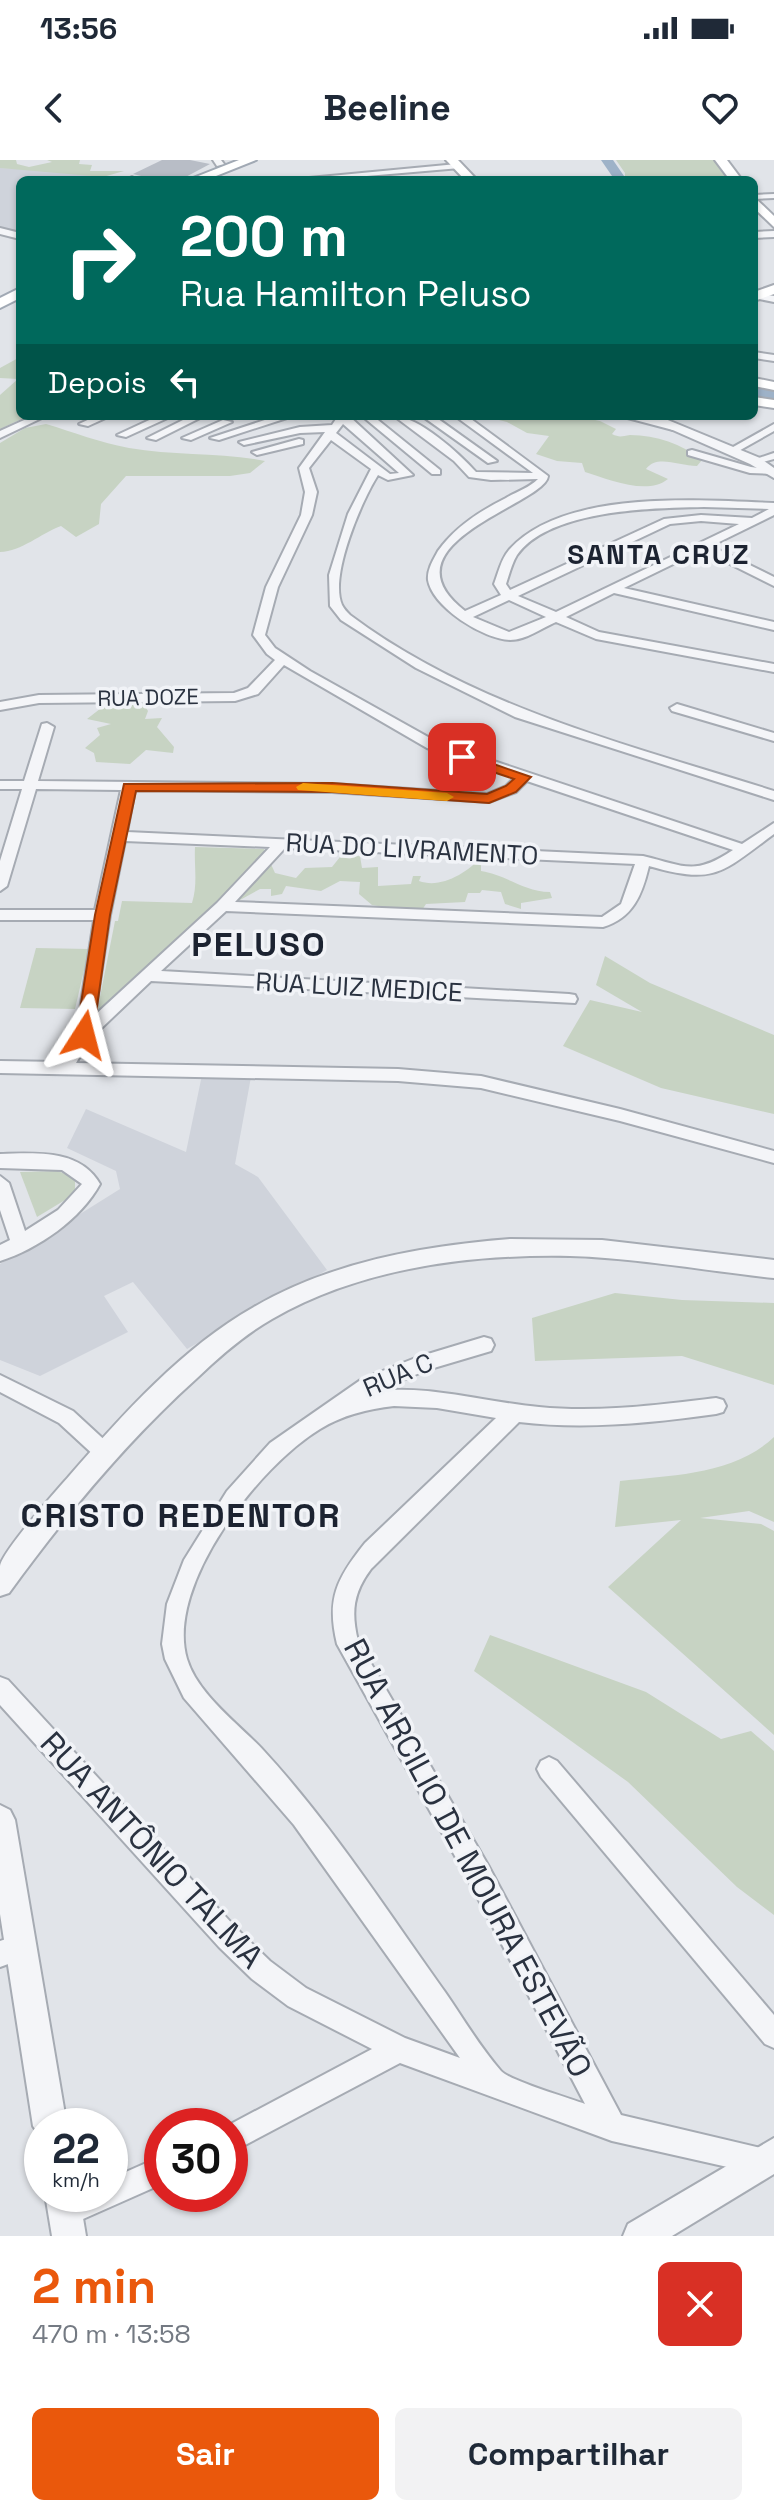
<!DOCTYPE html>
<html lang="pt">
<meta charset="utf-8">
<style>
body{margin:0;font-family:"Space Grotesk",sans-serif;background:#f2f2f3;color:#1f2937;height:100vh;display:flex;flex-direction:column;font-size:30px;white-space:nowrap}
*{box-sizing:border-box;margin:0}
p{font-size:26px;color:#747a83}
.icon{flex:none;width:44px;height:44px;fill:none;stroke:currentColor;stroke-width:2;stroke-linecap:round;stroke-linejoin:round}
.map{position:relative;height:2076px;overflow:hidden}
.sheet{display:flex;flex-direction:column;background:#fff;flex:1}
.sheet>*{flex:none}
.hud{position:absolute;left:16px;top:16px;width:742px;height:244px;border-radius:12px;box-shadow:0 2px 6px #0004;background:#00695c;color:#fff;overflow:hidden}
.speed{position:absolute;left:24px;top:1948px;display:flex;gap:16px;font-size:40px;font-weight:700;text-align:center}
.speed>*{display:grid;place-content:center;width:104px;height:104px;border-radius:50%;background:#fff;box-shadow:0 2px 6px #0004;line-height:1}
.speed small{font-size:20px;font-weight:400}
.speed .limit{border:12px solid #d22;background:#fff;color:#111}
.pin{position:absolute;display:grid;place-items:center;width:68px;height:68px;color:#fff;margin:-34px;border-radius:16px;box-shadow:0 4px 12px #0006}
.me{position:absolute;width:88px;margin:-44px;rotate:9deg;stroke-linejoin:round;filter:drop-shadow(0 0 6px #0008)}
.turn{display:flex;align-items:center;gap:28px;height:168px;padding:0 32px;font-size:36px}
.turn .icon{width:104px;height:104px;stroke-width:2.5}
.turn b{display:block;font-size:56px;line-height:68px}
.then{display:flex;align-items:center;height:76px;padding:0 32px;background:#0003;gap:16px;font-size:30px}
.round{display:grid;place-items:center;flex:none;width:84px;height:84px;border-radius:12px;background:#f2f2f3}
.head{display:flex;align-items:center;justify-content:space-between;height:136px;padding:0 32px}
h1{font-size:48px;font-weight:700;line-height:60px;color:#ea580c}
.cta{display:flex;gap:16px;margin-top:auto;padding:16px 32px}
.cta a{flex:1;height:92px;border-radius:12px;background:#ea580c;color:#fff;font-size:32px;font-weight:700;line-height:92px;text-align:center}
.cta a+a{background:#f2f2f3;color:#1f2937}
.status{display:flex;justify-content:space-between;align-items:center;height:56px;padding:0 40px;background:#fff;direction:ltr}
.status svg{height:22px;fill:currentColor}
header{display:flex;justify-content:space-between;align-items:center;height:104px;padding:0 32px;background:#fff;font-size:36px;font-weight:700}
.map>svg:first-child{display:block}
.built{fill:#cfd3db}
.green{fill:#c7d3c3}
.lines{fill:none;stroke-linecap:round;stroke-linejoin:round}
.river{fill:#9eb2c8;fill-rule:evenodd}
.building{fill:#b8bdc6}
.minor-casing{stroke:#a6abb3;stroke-width:4}
.tertiary-casing{stroke:#a6abb3;stroke-width:4}
.secondary-casing{stroke:#a6abb3;stroke-width:4}
.primary-casing{stroke:#a1a9b4;stroke-width:4}
.minor{fill:#f4f5f8;fill-rule:evenodd}
.tertiary{fill:#f4f5f8;fill-rule:evenodd}
.secondary{fill:#fff;fill-rule:evenodd}
.primary{fill:#fff;fill-rule:evenodd}
.route{fill:#ea580c;stroke:#983908;stroke-width:2}
.slow{fill:#f59e0b}
.labels{text-anchor:middle;dominant-baseline:central;stroke-width:7;stroke-linejoin:round;paint-order:stroke}
.far-street-label{font-size:22px;fill:#2a3240;stroke:#f1f3f7}
.street-label{font-size:26px;fill:#2a3240;stroke:#f1f3f7}
.far-district-label{font-size:28px;font-weight:bold;letter-spacing:2px;fill:#1c2331;stroke:#f1f3f7}
.near-street-label{font-size:32px;fill:#2a3240;stroke:#f1f3f7}
.district-label{font-size:34px;font-weight:bold;letter-spacing:2px;fill:#1c2331;stroke:#f1f3f7}
</style>
<div class="status"><b>13:56</b><svg viewBox="0 0 49 12"><path d="M0 12V9h3v3zM5 12V6h3v6zM10 12V3h3v9zM15 12V0h3v12zM26 1h20v11H26zM47 4h2v5h-2z"/></svg></div>
<header><svg class="icon" aria-label="back" viewBox="0 0 24 24"><path d="M15 5l-7 7 7 7"/></svg>Beeline<svg class="icon" aria-label="heart" viewBox="0 0 24 24"><path d="M12 20l-8-8c-3-5 5-10 8-4 3-6 11-1 8 4z"/></svg></header>
<div class="map">
<svg width="774" height="2076" viewBox="0 0 774 2076">
<rect width="100%" height="100%" fill="#e1e4e9"/>
<g class="built">
<polygon points="0,8 36,9 103,17 98,20 20,20 18,73 0,69"/>
<polygon points="202,915 251,917 235,1004 258,1017 327,1110 187,1189 133,1122 104,1136 128,1172 40,1216 0,1200 0,1104 120,1029 116,1011 67,988 86,949 186,992"/>
</g>
<g class="green">
<polygon points="0,0 16,0 17,4 29,7 52,2 47,0 80,0 79,4 92,5 90,11 124,11 103,17 0,8"/>
<polygon points="616,0 715,0 731,20 625,20 625,13"/>
<polygon points="20,197 20,256 28,256 0,269 0,235 18,219 0,218 0,208"/>
<path d="M483,256H576L600,261L616,269L612,274C620,278 622,276 630,275C657,275 681,284 702,300L697,306C679,306 657,294 646,309L668,319C647,336 608,319 585,312L582,303L557,301L536,294L549,276L527,273L507,262Z"/>
<path d="M46,264C73,272 101,283 129,288C174,296 220,292 265,301L250,313L230,316H126L101,344L99,364L76,377L61,366C40,374 22,391 0,392V283L25,268Z"/>
<polygon points="143,543 148,551 145,559 162,558 157,567 174,587 173,593 146,590 130,604 96,602 94,593 85,588 100,575 97,568 111,564 87,559 105,545"/>
<path d="M195,687L264,689L275,713L296,718L305,708L332,707L340,697L360,696L362,708L378,707V726L411,724L413,716H421L419,721C441,729 466,713 481,698V711C507,715 522,731 550,732L552,738L521,743V749L505,744L501,732L482,730L480,733H468L465,742L426,744L420,753L372,745L359,734L360,722L340,721L321,731L286,726L282,734L271,736V729H260L240,740L216,744L97,852L115,761H118L122,741L192,743C198,724 194,707 195,687Z"/>
<polygon points="36,788 89,789 75,849 20,848"/>
<polygon points="605,796 650,823 774,875 774,954 661,928 563,886 590,840 642,852 596,825"/>
<polygon points="58,1011 75,1018 75,1034 37,1057 20,1012"/>
<polygon points="615,1133 682,1140 774,1143 774,1225 682,1196 535,1201 532,1158"/>
<path d="M774,1277V1362L749,1351L700,1358L761,1364L774,1371V1575L608,1427L681,1360L615,1367L620,1321C672,1315 734,1315 774,1277Z"/>
<polygon points="490,1475 646,1532 721,1579 751,1571 774,1591 774,1755 737,1727 628,1622 474,1511"/>
</g>
<g class="lines">
<g class="river">
<polygon points="601,0 613,0 624,16 623,20 611,20 612,16"/>
<polygon points="754,226 774,229 774,239 754,236"/>
</g>
</g>
<polygon class="building" points="162,0 190,0 210,4 180,20 157,20 133,14"/>
<g class="lines">
<defs>
<g id="minor">
<polygon points="213,0 221,0 224,4 217,6"/>
<polygon points="457,4 460,8 320,20 288,20"/>
<polygon points="132,17 135,20 126,20"/>
<polygon points="774,34 774,38 754,39 754,35"/>
<polygon points="774,71 774,77 754,78 754,72"/>
<polygon points="756,133 774,136 774,142 754,138"/>
<polygon points="754,192 774,195 774,201 754,198"/>
<polygon points="33,256 46,256 0,278 0,271"/>
<polygon points="96,256 110,256 88,266 79,264"/>
<polygon points="158,256 172,256 126,277 117,275"/>
<polygon points="191,256 204,256 156,280 147,278"/>
<polygon points="277,256 293,256 219,280 210,278"/>
<path d="M338,256H349L413,315L388,320L378,315C362,340 329,416 342,445C344,449 347,452 350,455C474,548 629,585 774,631V640L515,557L416,508L341,460L330,446L329,415L348,354L371,309L331,280L309,308L317,332L312,355L278,427L265,475L275,488L310,511L437,582L742,684L774,663V674C721,713 715,725 649,706C642,735 633,758 603,767L226,751L161,811L569,834L575,835L577,839L575,843L151,821L90,879L76,903L398,909L481,916L620,949L774,991V1003L620,961L481,928L398,921L0,913V901L60,902L76,875L94,760H0V750H95L121,630L36,629L7,726L0,731V701L22,629H0V621H24L42,564L47,563L54,567L38,621L332,624L487,634L506,626L515,617L427,588L284,505L258,534L235,541L39,543L0,550V542L39,535L234,533L248,528L275,500L267,494L253,475L266,427L301,355L305,332L299,308L325,272L300,273L244,285L239,282L300,267L332,265ZM343,264L399,313L390,314L336,273ZM527,621L733,690C694,716 685,706 643,696L127,672L135,630L332,632L489,642L516,632ZM125,681L270,687L217,743L95,855L110,755ZM285,688L635,704L621,744L602,757L235,742Z"/>
<polygon points="362,256 373,256 440,310 440,314 432,314"/>
<path d="M394,256C418,256 460,294 476,312L533,313L455,256H467L548,316C546,344 377,383 465,451L501,435L494,424C498,414 501,399 509,390C563,329 699,340 774,343V355L711,386L774,417V426L702,390L624,428L774,462V470L614,433L566,457L599,472L774,504V512L596,479L556,462C542,468 526,480 510,480C484,479 433,448 428,420C427,410 433,400 438,391C455,367 480,351 506,338C516,332 529,328 538,319L491,320L469,317L454,301ZM704,347L769,349L752,358L701,355L664,359L510,430L506,424C509,415 512,403 517,395C550,349 654,348 704,347ZM701,361L739,364L556,452L518,436L670,364ZM509,440L546,457L509,472L473,457Z"/>
<polygon points="422,256 434,256 497,301 488,303"/>
<polygon points="620,256 638,256 678,267 673,270"/>
<polygon points="223,260 232,262 191,280 182,278"/>
<polygon points="774,264 774,271 735,293 726,291"/>
<polygon points="299,279 303,280 303,284 257,295 252,292"/>
<polygon points="692,290 751,307 774,310 774,314 750,313 688,295 688,291"/>
<polygon points="774,293 774,299 755,304 750,301"/>
<polygon points="677,544 774,573 774,581 672,551 670,548"/>
<path d="M0,994C36,993 80,989 100,1024C81,1059 38,1089 0,1101V1085L10,1080L0,1050V1016L9,1023L25,1071L58,1050L82,1024L62,1010L0,1008Z"/>
<path d="M484,1177L491,1179L494,1185L491,1191L427,1210L376,1231C431,1225 484,1242 539,1247C598,1253 657,1245 716,1238L723,1240L726,1246L723,1252L716,1254C650,1263 585,1270 519,1262L371,1409C353,1433 351,1452 358,1481L488,1705L621,1955L773,1991V2011L763,2015L612,1981L400,1903L230,1993V1966H227L372,1889L288,1846L252,1819L219,1787L0,1545V1517L8,1520L237,1769L270,1801L306,1828L405,1878L460,1898L294,1665L184,1538L165,1499L162,1484L167,1444L184,1400L227,1331L270,1283L362,1219L418,1197ZM394,1246L437,1248L496,1258L365,1383C337,1418 326,1439 337,1484L470,1723L585,1944C569,1938 510,1921 501,1911C480,1887 463,1858 445,1832C387,1751 332,1665 264,1591C239,1564 198,1535 187,1499C165,1425 260,1305 320,1269C343,1255 367,1249 394,1246Z"/>
<polygon points="0,1215 73,1251 111,1286 114,1292 111,1298 104,1301 97,1298 59,1263 0,1232"/>
<polygon points="549,1597 557,1601 774,1855 774,1888 765,1884 541,1617 537,1609 541,1601"/>
<polygon points="21,1774 30,1778 34,1787 30,1796 0,1807 0,1781"/>
<polygon points="162,1996 162,2024 65,2067 55,2063 51,2053 55,2043 76,2034 110,2034 110,2019"/>
</g>
<g id="tertiary">
<polygon points="0,68 20,73 20,79 0,74"/>
<polygon points="641,256 658,256 760,298 774,308 774,318 750,304"/>
<path d="M510,1079L602,1080L774,1100V1118C706,1111 638,1098 570,1096C469,1094 360,1108 272,1159C244,1175 219,1197 196,1219C125,1283 65,1356 9,1433L0,1436C0,1426 0,1415 0,1406C3,1390 57,1330 70,1315C123,1254 183,1187 254,1147C331,1102 422,1086 510,1079Z"/>
<polygon points="0,1645 10,1650 15,1660 67,1966 42,1966 42,1979 33,1966 0,1754"/>
<polygon points="774,1978 774,2014 672,2076 623,2076 628,2064"/>
<polygon points="45,2034 79,2034 86,2076 52,2076"/>
</g>
<g id="secondary">
<polygon points="446,0 458,0 477,20 465,20"/>
<polygon points="715,0 727,0 742,20 730,20"/>
<polygon points="754,37 774,56 774,67 754,48"/>
<polygon points="774,125 774,134 754,141 754,132"/>
<polygon points="754,218 774,222 774,230 754,226"/>
<polygon points="754,237 774,240 774,248 754,245"/>
</g>
<g id="primary">
<polygon points="239,0 256,0 206,20 188,20"/>
<polygon points="20,128 20,138 0,148 0,138"/>
</g>
</defs>
<use href="#minor" class="minor-casing"/>
<use href="#tertiary" class="tertiary-casing"/>
<use href="#secondary" class="secondary-casing"/>
<use href="#primary" class="primary-casing"/>
<use href="#minor" class="minor"/>
<use href="#tertiary" class="tertiary"/>
<use href="#secondary" class="secondary"/>
<use href="#primary" class="primary"/>
</g>
<polygon class="route" points="462,593 531,617 516,632 489,643 332,632 136,631 110,755 93,875 84,880 79,879 76,875 95,755 124,624 332,623 487,634 506,626 514,619 457,600 455,597"/>
<polygon class="slow" points="303,623 447,633 454,637 447,641 298,630 296,627"/>
<g class="labels">
<g class="far-street-label">
<text transform="translate(148 537) rotate(-1)">RUA DOZE</text>
</g>
<g class="street-label">
<text transform="translate(412 689) rotate(3)">RUA DO LIVRAMENTO</text>
<text transform="translate(359 827) rotate(3)">RUA LUIZ MEDICE</text>
<text transform="translate(398 1215) rotate(-23)">RUA C</text>
</g>
<g class="far-district-label">
<text x="659" y="394">SANTA CRUZ</text>
</g>
<g class="near-street-label">
<text transform="translate(152 1690) rotate(47)">RUA ANTÔNIO TALMA</text>
<text transform="translate(468 1698) rotate(62)">RUA ARCILIO DE MOURA ESTEVÃO</text>
</g>
<g class="district-label">
<text x="259" y="784">PELUSO</text>
<text x="181" y="1355">CRISTO REDENTOR</text>
</g>
</g>
</svg>
<div class="speed"><div>22<small>km/h</small></div><div class="limit">30</div></div>
<div class="pin" style="left:462px;top:597px;background:#d93025"><svg class="icon" aria-label="arrive" viewBox="0 0 24 24"><path d="M6 21V4h12l-3 4 3 4H6"/></svg></div>
<svg class="me" style="left:84px;top:875px" viewBox="-20 -20 40 40"><path d="M0-17L14 15 0 8-14 15z" fill="#ea580c" stroke="#fff" stroke-width="4"/></svg>
<div class="hud">
<div class="turn"><svg class="icon" aria-label="right" viewBox="0 0 24 24"><path d="M7 20v-9h11M14 6l5 5-5 5"/></svg><div><b>200 m</b>Rua Hamilton Peluso</div></div>
<div class="then">Depois<svg class="icon" aria-label="left" viewBox="0 0 24 24"><path d="M17 20v-9H6M10 6l-5 5 5 5"/></svg></div>
</div>
</div>
<section class="sheet">
<div class="head"><div><h1>2 min</h1><p>470 m · 13:58</p></div><a class="round" style="background:#d93025;color:#fff"><svg class="icon" aria-label="close" viewBox="0 0 24 24"><path d="M6 6l12 12M18 6L6 18"/></svg></a></div>
<div class="cta"><a>Sair</a><a>Compartilhar</a></div>
</section>
